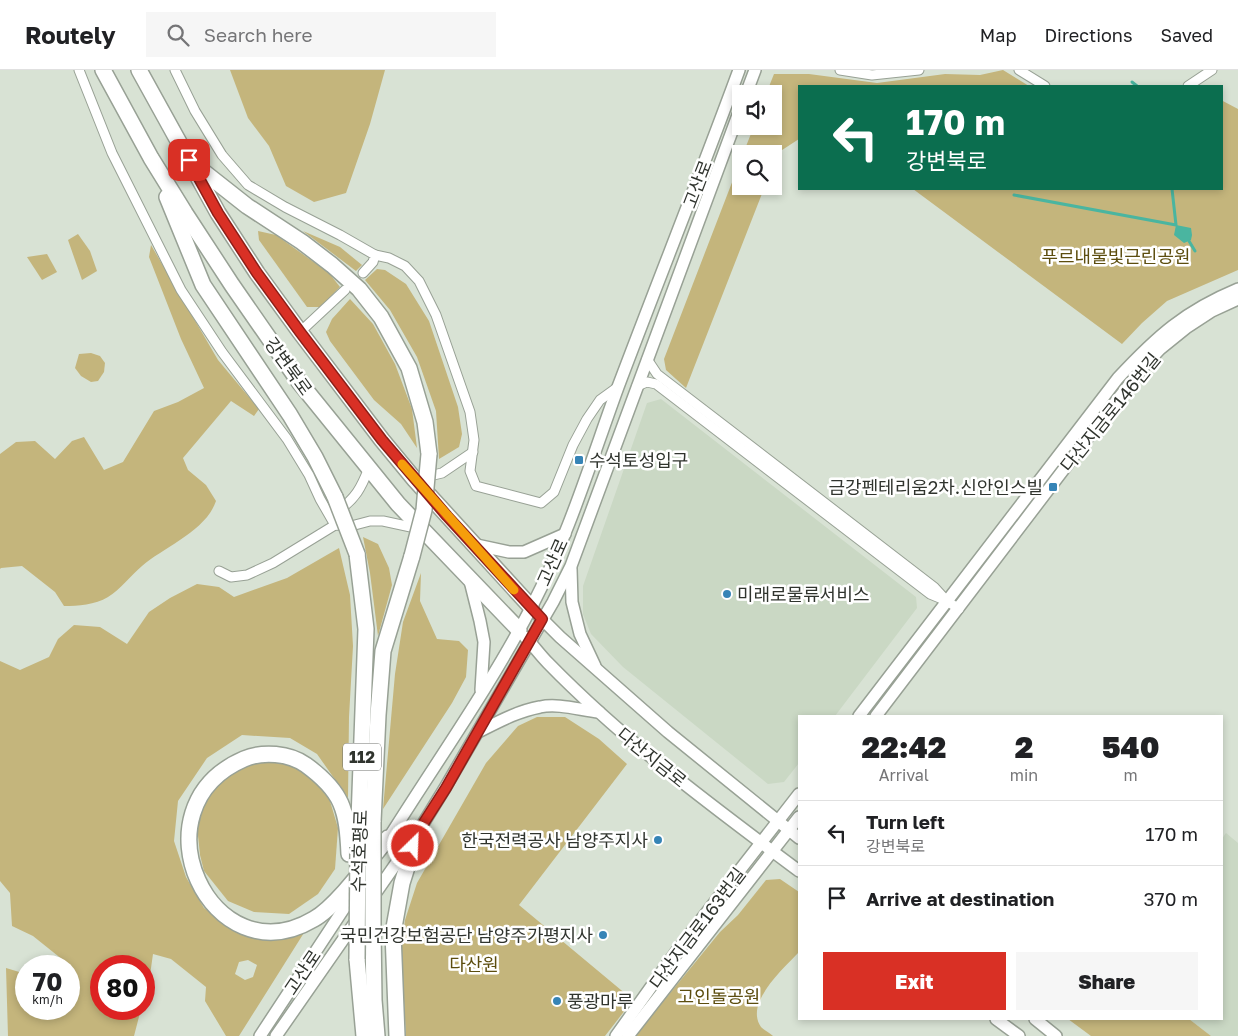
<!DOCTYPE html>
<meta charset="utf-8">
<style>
body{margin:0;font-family:"Golos Text","Noto Sans KR",sans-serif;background:#f6f6f6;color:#202124;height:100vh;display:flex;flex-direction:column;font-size:19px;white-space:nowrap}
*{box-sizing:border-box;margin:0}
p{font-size:16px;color:#757577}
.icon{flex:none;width:28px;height:28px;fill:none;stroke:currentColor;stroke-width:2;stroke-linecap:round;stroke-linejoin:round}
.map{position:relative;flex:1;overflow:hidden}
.details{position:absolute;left:798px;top:645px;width:425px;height:305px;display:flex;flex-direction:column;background:#fff;border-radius:0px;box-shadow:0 2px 8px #0003}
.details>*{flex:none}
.top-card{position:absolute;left:798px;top:15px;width:425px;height:105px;border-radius:0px;box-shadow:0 2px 8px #0003;background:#0b6e4f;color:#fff;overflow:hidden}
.controls{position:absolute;left:732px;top:15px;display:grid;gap:10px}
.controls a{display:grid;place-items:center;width:50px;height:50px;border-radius:0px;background:#fff;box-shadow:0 2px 8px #0003;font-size:25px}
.speed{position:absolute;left:15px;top:885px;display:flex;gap:10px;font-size:25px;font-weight:700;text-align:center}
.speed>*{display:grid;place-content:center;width:65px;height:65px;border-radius:50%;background:#fff;box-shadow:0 2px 8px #0003;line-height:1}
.speed small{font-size:12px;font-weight:400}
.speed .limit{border:8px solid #d22;background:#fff;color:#111}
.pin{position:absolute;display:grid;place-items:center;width:42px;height:42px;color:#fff;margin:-21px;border-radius:10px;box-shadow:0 2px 8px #0006}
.me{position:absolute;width:55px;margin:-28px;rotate:24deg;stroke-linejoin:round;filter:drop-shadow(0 0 4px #0008)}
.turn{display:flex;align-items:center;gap:18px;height:105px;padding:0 25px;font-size:22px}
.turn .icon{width:65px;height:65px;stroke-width:2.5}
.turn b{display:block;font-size:35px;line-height:42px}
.eta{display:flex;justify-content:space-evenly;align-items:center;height:85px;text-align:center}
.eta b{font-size:30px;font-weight:800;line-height:35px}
.action{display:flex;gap:10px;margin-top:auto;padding:10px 25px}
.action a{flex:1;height:58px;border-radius:0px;background:#d93025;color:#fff;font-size:20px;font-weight:800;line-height:58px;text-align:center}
.action a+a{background:#f6f6f6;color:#202124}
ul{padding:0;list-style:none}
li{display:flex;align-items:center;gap:15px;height:65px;padding:0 25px;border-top:1px solid #e0e0e0}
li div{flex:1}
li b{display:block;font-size:19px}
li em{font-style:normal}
header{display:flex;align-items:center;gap:30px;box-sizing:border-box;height:70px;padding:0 25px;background:#fff;border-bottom:1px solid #e0e0e0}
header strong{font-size:24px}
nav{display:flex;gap:28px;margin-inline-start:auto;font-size:18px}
.search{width:350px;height:45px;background:#f6f6f6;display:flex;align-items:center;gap:12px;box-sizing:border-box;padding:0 18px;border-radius:0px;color:#757577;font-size:19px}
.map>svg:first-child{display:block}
.built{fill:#cad8c4}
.green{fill:#c4b57c;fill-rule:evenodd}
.water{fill:#4ab5a0}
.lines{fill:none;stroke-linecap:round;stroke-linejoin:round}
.stream{stroke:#4ab5a0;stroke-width:3}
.minor-casing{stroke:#98a195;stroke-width:11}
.tertiary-casing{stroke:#98a195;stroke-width:14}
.trunk-casing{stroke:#98a195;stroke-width:18}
.minor{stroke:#fff;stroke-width:9}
.tertiary{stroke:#fff;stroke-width:11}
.trunk{stroke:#fff;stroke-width:15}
.trunk-bridge-casing{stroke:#98a195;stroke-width:18;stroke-linecap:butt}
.trunk-bridge{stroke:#fff;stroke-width:15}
.route-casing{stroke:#8d1f18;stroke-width:12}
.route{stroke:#d93025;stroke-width:9}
.slow{stroke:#f59e0b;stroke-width:9}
.poi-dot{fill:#3684b6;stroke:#fff;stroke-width:2}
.labels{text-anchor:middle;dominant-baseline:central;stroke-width:5;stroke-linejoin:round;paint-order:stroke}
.shield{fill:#fff;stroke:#6e716d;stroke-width:1}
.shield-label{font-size:16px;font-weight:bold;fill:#30342e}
.street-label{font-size:18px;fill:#30342e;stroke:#fff}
.park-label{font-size:18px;fill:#5c4d0e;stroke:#fff}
.poi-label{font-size:18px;fill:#30342e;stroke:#fff;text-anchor:start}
</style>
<header>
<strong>Routely</strong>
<div class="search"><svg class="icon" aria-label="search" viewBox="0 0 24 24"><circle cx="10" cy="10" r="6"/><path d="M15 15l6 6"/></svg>Search here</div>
<nav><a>Map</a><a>Directions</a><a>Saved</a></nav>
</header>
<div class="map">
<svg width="1238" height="966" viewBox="0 0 1238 966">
<rect width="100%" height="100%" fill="#d8e2d4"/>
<g class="built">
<polygon points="661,329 916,527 917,538 835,646 799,646 799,693 784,712 768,714 623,597 591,564 583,544 583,516 647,333"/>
<polygon points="1226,763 1238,773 1238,966 1211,966 1189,949 1221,949 1221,770"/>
</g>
<g class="green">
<polygon points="230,0 385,0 370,54 346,123 314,132 286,116 269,76 248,48"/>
<polygon points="1003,0 1029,16 799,16 799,69 779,82 774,94 774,84 743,84 754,56 774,56 774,24 766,24 774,4 809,4 877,13 945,4 980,5"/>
<polygon points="1221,30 1238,39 1238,200 1167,231 1142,253 1122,274 913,119 1221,119"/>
<polygon points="741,89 741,116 765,116 686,318 666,300 664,289"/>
<polygon points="258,161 276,165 329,203 340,217 320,237 307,237 259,170"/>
<polygon points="303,161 340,177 362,195 356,201"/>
<polygon points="78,164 90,181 97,201 82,210 68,170"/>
<path d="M151,175L218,290L259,339L254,346L231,331L183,388L188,400L206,415L216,431C206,461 164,477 142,496C131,505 120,520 108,527C95,535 78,536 64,536L55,522L22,496L1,498L0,499V384L16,372L35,371L55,389L72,371L84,367L104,400L123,392L154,341L178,332L204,318L181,269L149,187Z"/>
<polygon points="47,184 57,202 42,210 27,187"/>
<polygon points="377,199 385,200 406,214 429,251 458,337 462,364 459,377 439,389 436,341 417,287 390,240 365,210"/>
<polygon points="350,229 373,254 395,294 412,339 417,378 401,354 374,330 330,271 326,262 332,249"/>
<polygon points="91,283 100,286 105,293 104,302 98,311 91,312 81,306 75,298 79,284"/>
<polygon points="363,467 378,474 389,498 392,515 378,566 370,503"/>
<path d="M339,478L350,525L353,576L349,647L348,728L317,684L290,668L242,665L207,688L178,731L174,771L186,807L204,838L228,854L307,858L239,966H226L205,931L206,917L171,889L153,884L149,912L144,930V896H101V939H141L134,966H8L6,898L26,904V939H69V896H60L63,890L33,866L12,856L10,823L0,811V591L20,600L49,587L58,569L74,555L100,557L127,574L149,542L170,528L197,514L219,517L234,527L287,508ZM248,890L257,895L253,907L245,910L235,904L239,892Z"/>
<polygon points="421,503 420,531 437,569 459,571 468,580 466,607 452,633 383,739 395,604 403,552"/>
<polygon points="537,647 565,647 599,669 627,694 519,835 633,930 605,966 406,966 401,879 405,850 417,813 486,693 518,656"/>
<polygon points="272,688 299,698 316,710 330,731 338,758 335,799 318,824 289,844 254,842 228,831 204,801 200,785 197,756 203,732 219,706 244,691"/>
<path d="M780,809L799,822V882C784,898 744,933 761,957C764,960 770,963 773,966H635L720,862L738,845L766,810Z"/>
<polygon points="1068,949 1189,949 1211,966 1091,966"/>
</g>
<polygon class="water" points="1176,155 1191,158 1192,165 1191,170 1184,173 1174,165"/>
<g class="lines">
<g class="stream">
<polyline points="1132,12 1137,16"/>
<polyline points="1014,125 1176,155 1172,119"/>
<polyline points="1189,171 1195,181"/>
</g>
<defs>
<g id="minor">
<polyline points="79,0 112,83 181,220 222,282 287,369 309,405 320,429 335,455"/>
<polyline points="175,0 195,41 222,85 248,115 285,137 340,165 375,185 373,192 363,203"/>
<polyline points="840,0 872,5 919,0"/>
<polyline points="1019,0 1045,16"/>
<polyline points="1188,16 1212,0"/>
<polyline points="375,185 389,188 405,196 419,211 436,245 470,342 474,370 470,401 476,416 541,433 554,422 573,375 587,349 600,330 618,317"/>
<polyline points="300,262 345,220"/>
<polyline points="647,289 657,304 934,517 945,529"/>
<polyline points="637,316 647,312 656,314 930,524 947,531 959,539"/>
<polyline points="425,407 442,403 473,382"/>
<path d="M338,441C356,428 361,418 369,398"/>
<polyline points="219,501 231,507 247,505 273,493 335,455 351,456 370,451 383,451 420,459"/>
</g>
<g id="tertiary">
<polyline points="746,24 755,0"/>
<polyline points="472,474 509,482 524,482 565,464"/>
<polyline points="571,499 572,532 580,564 595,596"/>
<polyline points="470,511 480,551 484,572 481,620"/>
<polyline points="538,545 560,567 668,662 799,768"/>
<path d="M525,567C533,575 540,585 548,593C624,671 712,736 799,801"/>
<path d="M859,646L1118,308C1157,266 1185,241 1238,219"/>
<polyline points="876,646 1102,349 1145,295 1160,279 1186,258 1212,241 1238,229"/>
<path d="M478,662C498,652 518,641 540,637C558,633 580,640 599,642"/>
<path d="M385,774C434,695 489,619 532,536C568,467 591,391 618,317C658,211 700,106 739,0"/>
<polyline points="996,949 1019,966"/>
<polyline points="1035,949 1056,966"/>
<polyline points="260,966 358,817"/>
<polyline points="276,966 418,762 445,718 553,532 571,496 741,37"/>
<polyline points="616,966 676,882 799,724"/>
<polyline points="628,966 799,747"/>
</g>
<g id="trunk">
<polyline points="103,0 151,88 185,143 232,215 300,313 398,434 519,560"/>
<polyline points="139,0 218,143 257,203 300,262 382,370 415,410 531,537"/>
<polyline points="195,95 247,136 302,172 332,195 359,219 381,247 409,298 425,352 429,384"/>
<polyline points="167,127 203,215 290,345 315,387 335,427"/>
<polyline points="357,484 366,559 358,777"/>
<polyline points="373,752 378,645 383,581 412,486"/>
<path d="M349,784C347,740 343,722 306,695C289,683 263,681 244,689C131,738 211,910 314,849C338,835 369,791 388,768"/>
<polyline points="373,859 374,930 377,966"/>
<polyline points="357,889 364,966"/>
<polyline points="397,966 393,863 402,813 418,762"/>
</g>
</defs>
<use href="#minor" class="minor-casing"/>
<use href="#tertiary" class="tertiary-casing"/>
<use href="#trunk" class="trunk-casing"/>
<use href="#minor" class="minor"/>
<use href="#tertiary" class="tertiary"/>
<use href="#trunk" class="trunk"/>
<defs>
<g id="trunk-bridge">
<polyline points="335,427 357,484"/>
<polyline points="412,486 424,440 429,384"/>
<polyline points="373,859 373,752"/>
<polyline points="357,889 358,777"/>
</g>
</defs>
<use href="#trunk-bridge" class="trunk-bridge-casing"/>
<use href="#trunk-bridge" class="trunk-bridge"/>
</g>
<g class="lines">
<defs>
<polyline id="route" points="189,90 218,143 257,203 300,262 382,370 447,446 542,549 446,718 418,762 413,776"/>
</defs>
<use href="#route" class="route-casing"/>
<use href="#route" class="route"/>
<polyline class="slow" points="402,394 514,520"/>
</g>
<g class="poi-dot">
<rect x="574" y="385" width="10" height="10" rx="2.5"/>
<rect x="1048" y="412" width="10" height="10" rx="2.5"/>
<circle cx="727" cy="524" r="5"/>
<circle cx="658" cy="770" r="5"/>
<circle cx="603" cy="865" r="5"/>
<circle cx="557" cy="931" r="5"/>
</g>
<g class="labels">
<rect class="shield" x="343" y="673.5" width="38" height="27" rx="4"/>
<g class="shield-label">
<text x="362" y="687">112</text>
</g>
<g class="street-label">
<text transform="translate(697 114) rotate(-69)">고산로</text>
<text transform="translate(289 296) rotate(54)">강변북로</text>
<text transform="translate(1110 342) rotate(-51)">다산지금로146번길</text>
<text transform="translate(552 492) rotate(-66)">고산로</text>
<text transform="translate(652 687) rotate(39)">다산지금로</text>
<text transform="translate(359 781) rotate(-88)">수석호평로</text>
<text transform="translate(697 858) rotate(-53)">다산지금로163번길</text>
<text transform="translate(302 902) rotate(-56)">고산로</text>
</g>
<g class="park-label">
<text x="1116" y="186">푸르내물빛근린공원</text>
<text x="474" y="894">다산원</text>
<text x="719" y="926">고인돌공원</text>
</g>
<g class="poi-label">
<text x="589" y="390">수석토성입구</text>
<text x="1043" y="417" text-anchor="end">금강펜테리움2차.신안인스빌</text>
<text x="737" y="524">미래로물류서비스</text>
<text x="648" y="770" text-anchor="end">한국전력공사 남양주지사</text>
<text x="593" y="865" text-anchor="end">국민건강보험공단 남양주가평지사</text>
<text x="567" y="931">풍광마루</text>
</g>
</g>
</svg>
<div class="controls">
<a><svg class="icon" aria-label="sound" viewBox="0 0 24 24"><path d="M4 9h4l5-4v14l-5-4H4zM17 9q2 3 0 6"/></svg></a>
<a><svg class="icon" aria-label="search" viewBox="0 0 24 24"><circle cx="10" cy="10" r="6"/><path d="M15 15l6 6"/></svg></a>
</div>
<div class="speed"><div>70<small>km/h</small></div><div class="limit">80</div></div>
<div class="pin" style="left:189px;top:90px;background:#d93025"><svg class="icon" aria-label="arrive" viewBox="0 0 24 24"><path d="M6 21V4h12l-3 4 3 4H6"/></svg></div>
<svg class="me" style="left:413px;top:776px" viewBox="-20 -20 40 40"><circle r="17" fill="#d93025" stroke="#fff" stroke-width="3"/><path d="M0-11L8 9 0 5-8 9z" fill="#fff"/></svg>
<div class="top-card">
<div class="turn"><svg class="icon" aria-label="left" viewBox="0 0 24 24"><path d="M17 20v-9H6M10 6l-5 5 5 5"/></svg><div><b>170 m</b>강변북로</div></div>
</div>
<section class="details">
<div class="eta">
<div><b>22:42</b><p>Arrival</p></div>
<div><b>2</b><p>min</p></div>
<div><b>540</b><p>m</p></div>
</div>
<ul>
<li><svg class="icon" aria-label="left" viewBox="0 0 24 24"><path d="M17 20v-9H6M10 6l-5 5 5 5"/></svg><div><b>Turn left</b><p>강변북로</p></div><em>170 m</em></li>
<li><svg class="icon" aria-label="arrive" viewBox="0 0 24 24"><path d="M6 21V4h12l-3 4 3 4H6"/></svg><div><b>Arrive at destination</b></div><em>370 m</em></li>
</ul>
<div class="action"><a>Exit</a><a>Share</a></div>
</section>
</div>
